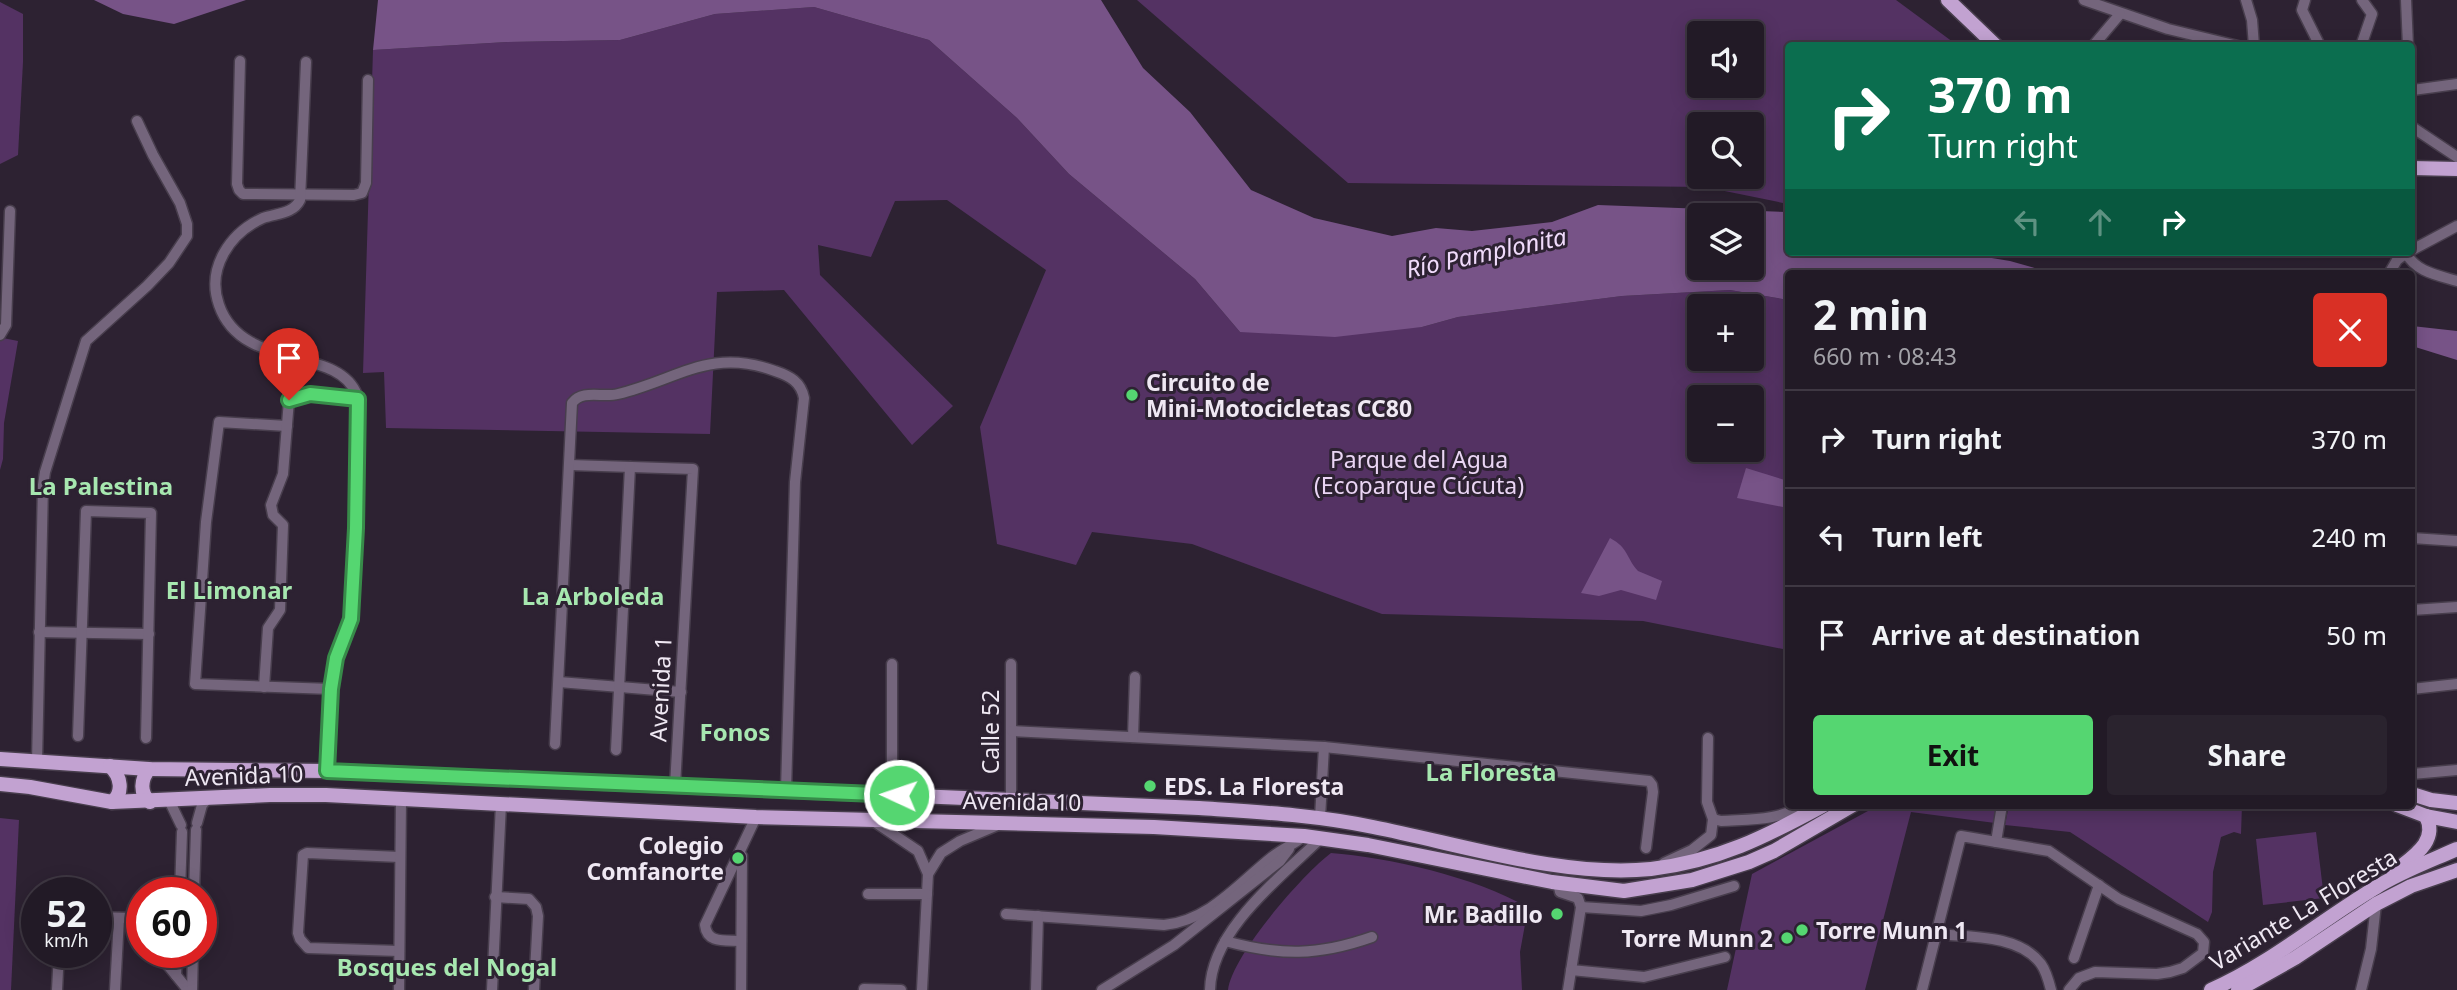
<!DOCTYPE html>
<meta charset="utf-8">
<style>
body{margin:0;font-family:"Noto Sans",sans-serif;background:#2a232e;color:#f1f3f6;height:100vh;display:flex;flex-direction:column;font-size:26px;white-space:nowrap}
*{box-sizing:border-box;margin:0}
p{font-size:23px;color:#a2a1a7}
.icon{flex:none;width:38px;height:38px;fill:none;stroke:currentColor;stroke-width:2;stroke-linecap:round;stroke-linejoin:round}
.map{position:relative;flex:1;overflow:hidden}
.side{position:absolute;left:1785px;top:270px;width:630px;height:539px;display:flex;flex-direction:column;background:#221a26;border-radius:7px;box-shadow:0 4px 18px #0003,0 0 0 2px #3f3843}
.side>*{flex:none}
.hud{position:absolute;left:1785px;top:42px;width:630px;height:214px;border-radius:7px;box-shadow:0 4px 18px #0003,0 0 0 2px #3f3843;background:#0b6e4f;color:#fff;overflow:hidden}
.controls{position:absolute;left:1687px;top:21px;display:grid;gap:14px}
.controls a{display:grid;place-items:center;width:77px;height:77px;border-radius:7px;background:#221a26;box-shadow:0 4px 18px #0003,0 0 0 2px #3f3843;font-size:35px}
.speed{position:absolute;left:21px;top:877px;display:flex;gap:14px;font-size:35px;font-weight:700;text-align:center}
.speed>*{display:grid;place-content:center;width:91px;height:91px;border-radius:50%;background:#221a26;box-shadow:0 4px 18px #0003,0 0 0 2px #3f3843;line-height:1}
.speed small{font-size:18px;font-weight:400}
.speed .limit{border:10px solid #d22;background:#fff;color:#111}
.pin{position:absolute;display:grid;place-items:center;width:60px;height:60px;color:#fff;margin:-72px -30px;border-radius:50% 50% 50% 0;rotate:-45deg;box-shadow:0 0 7px #0007}
.pin .icon{rotate:45deg}
.me{position:absolute;width:77px;margin:-38px;rotate:273deg;stroke-linejoin:round;filter:drop-shadow(0 0 5px #0008)}
.turn{display:flex;align-items:center;gap:24px;height:147px;padding:0 28px;font-size:32px}
.turn .icon{width:91px;height:91px;stroke-width:2.5}
.turn b{display:block;font-size:49px;line-height:60px}
.lanes{display:flex;align-items:center;height:66px;padding:0 28px;background:#0003;justify-content:center;gap:35px;direction:ltr}
.lanes .off{opacity:.35}
.round{display:grid;place-items:center;flex:none;width:74px;height:74px;border-radius:7px;background:#2a232e}
.overview{display:flex;align-items:center;justify-content:space-between;height:119px;padding:0 28px}
h1{font-size:42px;font-weight:700;line-height:52px}
.button{display:flex;gap:14px;margin-top:auto;padding:14px 28px}
.button a{flex:1;height:80px;border-radius:7px;background:#55d671;color:#111;font-size:28px;font-weight:700;line-height:80px;text-align:center}
.button a+a{background:#2a232e;color:#f1f3f6}
ul{padding:0;list-style:none}
li{display:flex;align-items:center;gap:21px;height:98px;padding:0 28px;border-top:2px solid #3f3843}
li div{flex:1}
li b{display:block;font-size:26px}
li em{font-style:normal}
.map>svg:first-child{display:block}
.green{fill:#543263;fill-rule:evenodd}
.water{fill:#775387;fill-rule:evenodd}
.lines{fill:none;stroke-linecap:round;stroke-linejoin:round}
.minor-casing{stroke:#483e4d;stroke-width:13}
.major-casing{stroke:#483e4d;stroke-width:17}
.minor{stroke:#74657c;stroke-width:10}
.major{stroke:#c2a2d1;stroke-width:14}
.route-casing{stroke:#378b49;stroke-width:18}
.route{stroke:#55d671;stroke-width:12}
.poi-dot{fill:#55d671;stroke:#2d2232;stroke-width:2.5}
.labels{text-anchor:middle;dominant-baseline:central;stroke-width:6;stroke-linejoin:round;paint-order:stroke}
.poi-label{font-size:23px;font-weight:bold;fill:#efe8f3;stroke:#2d2232;text-anchor:start}
.park-label{font-size:23px;fill:#ead5f4;stroke:#2d2232}
.street-label{font-size:23px;fill:#efe8f3;stroke:#2d2232}
.water-label{font-size:24px;font-style:italic;fill:#f0dbfb;stroke:#2d2232}
.neighbourhood-label{font-size:24px;font-weight:bold;fill:#a7e7b0;stroke:#2d2232}
</style>
<div class="map">
<svg width="2457" height="990" viewBox="0 0 2457 990">
<rect width="100%" height="100%" fill="#2d2232"/>
<g class="green">
<path d="M1137,0H1896L1957,45L1788,46V204L1705,187L1348,183ZM1699,33H1752V86H1699ZM1752,124V177H1699V124Z"/>
<polygon points="0,2 23,14 23,62 18,155 0,164"/>
<path d="M814,7L929,40L1017,118L1069,174L1195,279L1240,332L1422,327L1458,317L1622,296L1730,290L1788,300V650L1643,621L1382,614L1192,544L1092,532L1076,565L997,544L980,427L1046,270L947,200L895,201L871,257L818,245L820,275L953,406L912,445L784,290L717,292L710,434L386,428L384,372L363,373L373,50L507,42L620,40L715,14ZM1699,306H1752V359H1699ZM1699,397H1752V450H1699Z"/>
<polygon points="3,338 18,341 4,423 3,459 0,470 0,340"/>
<polygon points="1879,805 1998,805 1995,823 1911,812 1865,990 1727,990 1752,874"/>
<polygon points="2009,805 2242,805 2241,834 2234,832 2221,837 2213,872 2212,912 2208,922 2070,832 2005,825"/>
<polygon points="0,818 19,820 11,990 0,990"/>
<polygon points="2316,832 2324,898 2263,905 2256,839"/>
<path d="M1331,853C1387,857 1480,878 1528,908L1520,952L1522,990H1228C1232,955 1303,874 1331,853Z"/>
</g>
<g class="water">
<polygon points="94,0 246,0 174,24 123,14"/>
<path d="M378,0H1101L1143,68L1190,112L1251,190L1314,218L1392,236L1436,228L1472,231L1552,222L1598,205L1788,212V252H1955L2010,261L2053,273H1788V300L1730,290L1622,296L1458,317L1422,327L1335,337L1240,332L1195,279L1069,174L1017,118L929,40L814,7L715,14L620,40L507,42L373,50ZM1699,215H1752V268H1699Z"/>
<polygon points="2412,326 2457,331 2457,360 2412,346"/>
<polygon points="1746,468 1788,481 1788,508 1737,498"/>
<path d="M1610,538C1629,548 1626,558 1638,571L1662,581L1656,600L1621,590L1599,596L1581,593Z"/>
</g>
<g class="lines">
<defs>
<g id="minor">
<polyline points="2084,0 2168,29 2238,46"/>
<polyline points="2246,0 2252,20 2254,46"/>
<polyline points="2305,0 2302,10 2320,46"/>
<polyline points="2406,0 2408,46"/>
<polyline points="2093,46 2120,14"/>
<polyline points="2361,46 2372,14 2362,0"/>
<polyline points="240,61 237,184 239,190 243,194 354,195 362,193 366,183 368,80"/>
<path d="M306,62L300,200C293,214 277,213 263,218C230,233 206,268 219,305C242,372 338,345 357,395L356,528L351,619L336,658L331,689L327,771"/>
<polyline points="2413,90 2457,84"/>
<polyline points="2412,127 2457,157"/>
<polyline points="2412,250 2457,226"/>
<path d="M2406,253C2416,272 2437,275 2457,281"/>
<polyline points="2390,272 2397,260 2408,252"/>
<polyline points="0,335 6,325 10,211"/>
<polyline points="287,426 219,422 206,522 195,684 331,689"/>
<polyline points="570,465 693,469 675,786"/>
<polyline points="2412,538 2457,541"/>
<polyline points="2412,610 2457,607"/>
<polyline points="39,632 149,634"/>
<polyline points="892,664 892,779"/>
<polyline points="1011,664 1011,800"/>
<polyline points="559,682 681,692"/>
<polyline points="264,687 268,628 280,610 283,525 273,515 271,505 283,474 289,400 310,394 358,399"/>
<polyline points="2412,689 2457,684"/>
<polyline points="1012,731 1324,747 1649,781 1652,785 1653,792 1646,848"/>
<polyline points="78,736 86,511 151,513 146,738"/>
<polyline points="1133,737 1135,677"/>
<path d="M555,744L572,403C583,389 602,398 618,394C677,380 710,347 775,371C790,376 801,382 804,398L795,482L786,790"/>
<polyline points="616,750 630,467"/>
<polyline points="37,762 43,485 45,472 86,341 147,286 169,263 187,236 187,224 180,203 153,155 137,121"/>
<polyline points="2412,774 2457,770"/>
<polyline points="864,793 892,779 920,796"/>
<polyline points="169,800 181,825"/>
<polyline points="1320,818 1324,747"/>
<path d="M1713,819L1721,821C1754,819 1775,821 1806,805"/>
<polyline points="875,822 918,851 928,874 922,990"/>
<polyline points="197,823 202,805 209,797"/>
<polyline points="1996,842 2002,805"/>
<polyline points="1664,863 1692,850 1711,835 1713,819 1707,802 1708,738"/>
<polyline points="928,874 941,853 960,841 998,825"/>
<polyline points="1558,883 1560,892 1578,898 1581,907 1568,990"/>
<polyline points="180,892 182,832"/>
<polyline points="194,892 196,830"/>
<polyline points="868,894 927,894"/>
<polyline points="495,897 529,899 536,907 538,916 534,990"/>
<polyline points="1581,907 1641,911 1671,905 1734,886"/>
<path d="M1006,914L1164,925C1209,921 1239,883 1272,857C1282,849 1294,844 1304,836"/>
<polyline points="96,917 130,918 142,933"/>
<path d="M1935,934C1968,937 2019,934 2041,964C2046,971 2049,982 2051,990"/>
<path d="M741,941C725,940 707,944 705,925L756,817"/>
<path d="M1225,941C1280,956 1318,956 1372,937"/>
<polyline points="399,951 308,948 300,939 298,933 303,855 307,853 400,857"/>
<polyline points="157,952 188,990"/>
<polyline points="2074,958 2099,885"/>
<polyline points="1571,970 1644,977 1725,957"/>
<polyline points="176,975 177,952"/>
<polyline points="864,989 901,990"/>
<polyline points="57,990 59,952"/>
<polyline points="115,990 119,918"/>
<polyline points="192,990 193,952"/>
<polyline points="399,990 401,800"/>
<polyline points="492,990 501,804"/>
<polyline points="741,990 742,856"/>
<polyline points="1036,990 1038,916"/>
<polyline points="1102,990 1174,945 1280,861 1289,849"/>
<path d="M1210,990C1211,930 1281,877 1321,838"/>
<polyline points="1922,990 1961,836 2049,851 2119,899 2197,934 2204,942 2203,953 2183,968 2170,972 2157,974 2095,972 2079,978 2069,990"/>
<polyline points="2361,990 2371,949 2376,904"/>
</g>
<g id="major">
<polyline points="1948,0 1996,46"/>
<polyline points="2412,168 2457,169"/>
<path d="M0,759L149,769L327,771L1199,808C1257,812 1316,815 1373,827C1460,844 1563,878 1651,869C1718,861 1765,837 1824,805"/>
<path d="M110,766C121,776 124,793 112,802"/>
<path d="M149,769C141,779 139,793 150,802"/>
<polyline points="0,784 30,787 112,802 270,795 326,795 756,817 1154,827 1304,836 1368,845 1552,882 1624,891 1692,880 1749,862 1774,851 1853,805"/>
<polyline points="2412,794 2431,800 2457,803"/>
<polyline points="2397,805 2426,816 2457,822"/>
<path d="M2394,872C2412,857 2439,842 2426,816"/>
<path d="M2211,990C2270,964 2320,921 2375,888C2400,872 2430,861 2457,849"/>
<polyline points="2238,990 2295,958 2376,904 2411,886 2457,870"/>
</g>
</defs>
<use href="#minor" class="minor-casing"/>
<use href="#major" class="major-casing"/>
<use href="#minor" class="minor"/>
<use href="#major" class="major"/>
</g>
<g class="lines">
<defs>
<polyline id="route" points="289,400 310,394 358,399 356,528 351,619 336,658 331,689 327,771 899,795"/>
</defs>
<use href="#route" class="route-casing"/>
<use href="#route" class="route"/>
</g>
<g class="poi-dot">
<circle cx="1132" cy="395" r="7"/>
<circle cx="1150" cy="786" r="7"/>
<circle cx="738" cy="858" r="7"/>
<circle cx="1557" cy="914" r="7"/>
<circle cx="1802" cy="930" r="7"/>
<circle cx="1787" cy="938" r="7"/>
</g>
<g class="labels">
<g class="poi-label">
<text x="1146" y="382">Circuito de<tspan x="1146" dy="26">Mini-Motocicletas CC80</tspan></text>
<text x="1164" y="786">EDS. La Floresta</text>
<text x="724" y="845" text-anchor="end">Colegio<tspan x="724" dy="26">Comfanorte</tspan></text>
<text x="1543" y="914" text-anchor="end">Mr. Badillo</text>
<text x="1816" y="930">Torre Munn 1</text>
<text x="1773" y="938" text-anchor="end">Torre Munn 2</text>
</g>
<g class="park-label">
<text x="1419" y="459">Parque del Agua<tspan x="1419" dy="26">(Ecoparque Cúcuta)</tspan></text>
</g>
<g class="street-label">
<text transform="translate(660 689) rotate(-87)">Avenida 1</text>
<text transform="translate(990 732) rotate(-90)">Calle 52</text>
<text transform="translate(244 775) rotate(-2)">Avenida 10</text>
<text transform="translate(1022 801) rotate(1)">Avenida 10</text>
<text transform="translate(2303 909) rotate(-31)">Variante La Floresta</text>
</g>
<g class="water-label">
<text transform="translate(1486 252) rotate(-12)">Río Pamplonita</text>
</g>
<g class="neighbourhood-label">
<text x="101" y="485">La Palestina</text>
<text x="229" y="589">El Limonar</text>
<text x="593" y="595">La Arboleda</text>
<text x="735" y="731">Fonos</text>
<text x="1491" y="771">La Floresta</text>
<text x="447" y="966">Bosques del Nogal</text>
</g>
</g>
</svg>
<div class="controls">
<a><svg class="icon" aria-label="sound" viewBox="0 0 24 24"><path d="M4 9h4l5-4v14l-5-4H4zM17 9q2 3 0 6"/></svg></a>
<a><svg class="icon" aria-label="search" viewBox="0 0 24 24"><circle cx="10" cy="10" r="6"/><path d="M15 15l6 6"/></svg></a>
<a><svg class="icon" aria-label="layers" viewBox="0 0 24 24"><path d="M12 4l9 5-9 5-9-5zM3 14l9 5 9-5"/></svg></a>
<a>+</a>
<a>−</a>
</div>
<div class="speed"><div>52<small>km/h</small></div><div class="limit">60</div></div>
<div class="pin" style="left:289px;top:400px;background:#d93025"><svg class="icon" aria-label="arrive" viewBox="0 0 24 24"><path d="M6 21V4h12l-3 4 3 4H6"/></svg></div>
<svg class="me" style="left:899px;top:795px" viewBox="-20 -20 40 40"><circle r="17" fill="#55d671" stroke="#fff" stroke-width="3"/><path d="M0-11L8 9 0 5-8 9z" fill="#fff"/></svg>
<div class="hud">
<div class="turn"><svg class="icon" aria-label="right" viewBox="0 0 24 24"><path d="M7 20v-9h11M14 6l5 5-5 5"/></svg><div><b>370 m</b>Turn right</div></div>
<div class="lanes"><svg class="icon off" aria-label="left" viewBox="0 0 24 24"><path d="M17 20v-9H6M10 6l-5 5 5 5"/></svg><svg class="icon off" aria-label="ahead" viewBox="0 0 24 24"><path d="M12 20V5M6 11l6-6 6 6"/></svg><svg class="icon" aria-label="right" viewBox="0 0 24 24"><path d="M7 20v-9h11M14 6l5 5-5 5"/></svg></div>
</div>
<section class="side">
<div class="overview"><div><h1>2 min</h1><p>660 m · 08:43</p></div><a class="round" style="background:#d93025;color:#fff"><svg class="icon" aria-label="close" viewBox="0 0 24 24"><path d="M6 6l12 12M18 6L6 18"/></svg></a></div>
<ul>
<li><svg class="icon" aria-label="right" viewBox="0 0 24 24"><path d="M7 20v-9h11M14 6l5 5-5 5"/></svg><div><b>Turn right</b></div><em>370 m</em></li>
<li><svg class="icon" aria-label="left" viewBox="0 0 24 24"><path d="M17 20v-9H6M10 6l-5 5 5 5"/></svg><div><b>Turn left</b></div><em>240 m</em></li>
<li><svg class="icon" aria-label="arrive" viewBox="0 0 24 24"><path d="M6 21V4h12l-3 4 3 4H6"/></svg><div><b>Arrive at destination</b></div><em>50 m</em></li>
</ul>
<div class="button"><a>Exit</a><a>Share</a></div>
</section>
</div>
